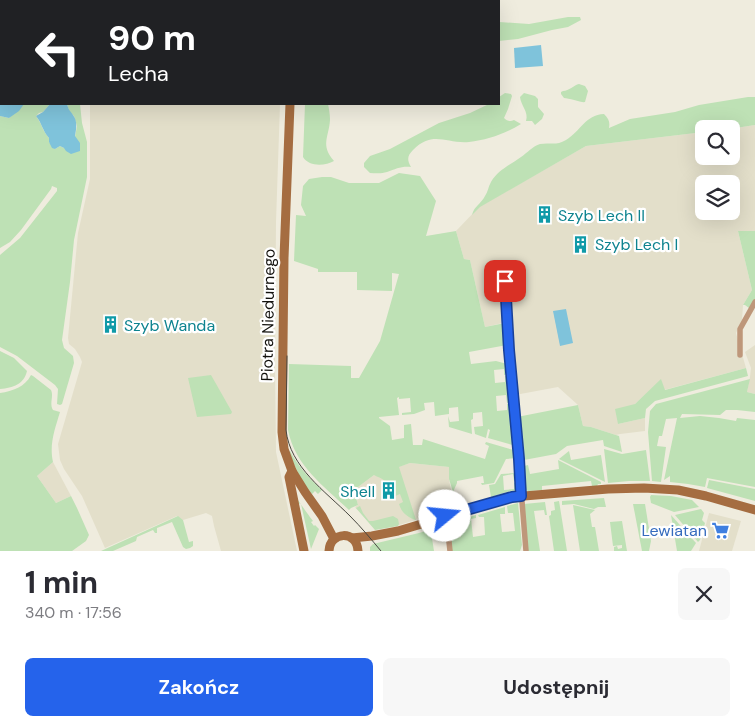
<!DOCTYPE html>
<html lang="pl">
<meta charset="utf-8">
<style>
body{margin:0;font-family:"DM Sans",sans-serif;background:#f7f7f7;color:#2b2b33;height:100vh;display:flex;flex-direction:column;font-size:19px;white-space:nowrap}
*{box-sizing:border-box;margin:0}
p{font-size:16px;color:#7c7c81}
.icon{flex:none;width:28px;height:28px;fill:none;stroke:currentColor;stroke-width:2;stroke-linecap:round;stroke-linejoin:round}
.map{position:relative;height:551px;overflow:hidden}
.side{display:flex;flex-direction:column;background:#fff;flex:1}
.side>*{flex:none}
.hud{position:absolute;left:0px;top:0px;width:500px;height:105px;box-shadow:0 5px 20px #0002;background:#202124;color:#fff;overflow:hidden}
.buttons{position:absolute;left:695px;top:120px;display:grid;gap:10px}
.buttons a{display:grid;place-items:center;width:45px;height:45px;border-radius:8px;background:#fff;box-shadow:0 5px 20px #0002;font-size:25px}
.pin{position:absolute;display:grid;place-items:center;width:42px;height:42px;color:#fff;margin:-21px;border-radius:10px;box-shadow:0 2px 8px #0006}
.me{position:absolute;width:55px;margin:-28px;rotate:73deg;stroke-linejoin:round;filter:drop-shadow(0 0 4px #0008)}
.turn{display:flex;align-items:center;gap:18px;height:105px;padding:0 25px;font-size:22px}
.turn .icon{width:65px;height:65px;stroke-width:2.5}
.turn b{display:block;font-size:35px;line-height:42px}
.round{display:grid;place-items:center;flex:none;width:52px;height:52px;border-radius:8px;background:#f7f7f7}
.headline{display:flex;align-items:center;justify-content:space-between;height:85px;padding:0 25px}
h1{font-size:30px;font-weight:700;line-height:38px}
.button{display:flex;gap:10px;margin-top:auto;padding:10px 25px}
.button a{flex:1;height:58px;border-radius:8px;background:#2563eb;color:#fff;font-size:20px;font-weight:700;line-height:58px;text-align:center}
.button a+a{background:#f7f7f7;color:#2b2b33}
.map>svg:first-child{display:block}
.built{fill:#e3dfca;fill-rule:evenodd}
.green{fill:#bee1b5}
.water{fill:#7fc3db}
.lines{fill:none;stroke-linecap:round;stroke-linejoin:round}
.street{stroke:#be977a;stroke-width:5.5}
.secondary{stroke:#a56d41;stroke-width:9}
.tram{stroke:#484740;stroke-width:1}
.route-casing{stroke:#184099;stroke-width:12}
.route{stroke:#2563eb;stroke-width:9}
.labels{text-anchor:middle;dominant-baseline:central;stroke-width:4.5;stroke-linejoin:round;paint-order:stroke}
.culture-label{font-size:16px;fill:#0d838f;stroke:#fff;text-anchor:start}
.street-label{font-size:16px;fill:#13120e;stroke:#fff}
.shop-label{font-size:16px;fill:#366cbe;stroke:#fff;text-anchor:end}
</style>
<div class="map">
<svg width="755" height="551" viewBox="0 0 755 551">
<rect width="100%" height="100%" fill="#efecde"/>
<g class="built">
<polygon points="73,0 283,0 283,1 74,1"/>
<polygon points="90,104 280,104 276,222 275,364 276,452 297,551 221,551 214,526 212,516 206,513 183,520 177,516 105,548 82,496 64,469 60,460 58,444 82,362 80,357 75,349 69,344 68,338 78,233 90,179"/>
<path d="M755,125V231H738L752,290L743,305L742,320L736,333L746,368L664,390L661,380L635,404L618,424L645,418V431L620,434L616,435L591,427L583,426L578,405L558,387L515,395L507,322L485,327L470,260L464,259L456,231L479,207L586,146L704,132V156H731V129H729ZM704,184H731V211H704Z"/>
<polygon points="755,345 755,394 747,392 750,377 751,368 745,352"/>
<polygon points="53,462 71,496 56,503 37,476"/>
<polygon points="410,463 449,467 449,479 454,508 396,526 375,529 355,507 358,505 354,490 374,475"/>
<polygon points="709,513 741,521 732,551 699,551"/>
</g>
<g class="green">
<polygon points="568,17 580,17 581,20 568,27 552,30 518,39 499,41 499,22 529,24"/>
<path d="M579,84L585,86L588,91L585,102C582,103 569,98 564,98L561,94V92L563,91C569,91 574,85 579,84Z"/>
<path d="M505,93L511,94L512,96L508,109L504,118C507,121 510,122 514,120L521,124C505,134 487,140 469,142C446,144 433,130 413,150C407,156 407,160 411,167C401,166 396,169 387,172C381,174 375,173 370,173L364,167V163L370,156L390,149L439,123L470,113L489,104H499V97Z"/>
<path d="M524,93L535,96L538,99V107L544,114L542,119L535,125L532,121H526C529,112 521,106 520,97Z"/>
<path d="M748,97H755V125L729,129H704V132L586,146L480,207L472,215C474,206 481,204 485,196C488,192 488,187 491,182C498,170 510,165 521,157C527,153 533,146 540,144C550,142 556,146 566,140C581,131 585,115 604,114C609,119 610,122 609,128L630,119L675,112L699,105Z"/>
<path d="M24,104H50L43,112L39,113L36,116C42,124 42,130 49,138V142L55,149L60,146L64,148L75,137L77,126L74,116L69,111L67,104H80L82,123L87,142V177L74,240L70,282L62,340L64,348L73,356L74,363L62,404L60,405L57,404L58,389L55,385L17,356L0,347V255L20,238L57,191V188L52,186L51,189L21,230L10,242L0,248V116L9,118Z"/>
<path d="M305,104H328C329,109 330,114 330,120C329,137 320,145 334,161C325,166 309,167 303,157Z"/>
<path d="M399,173L420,176L436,201L426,236L456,231L464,259L470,260L485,327L505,323L507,345L469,352L471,364L496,361L507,364L508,374L504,375V369L494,370L495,383L505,382V376H508L511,402L507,403L506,395L496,396L497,411L507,410V404H511L516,446L488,438L490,430L488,429L486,438L475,434L474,427L483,426L482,412L473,413V419L471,420L472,434L449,427L448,416L450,422L459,421L458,407L449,408V414L435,416L434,402L424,403L425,410L414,414L402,415V413L411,412L410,398L399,399V397L397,398L399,415L379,417V418L390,426L392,440L404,438V425L411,424L413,445H422L423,439L485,459L489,446L485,444L486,442L517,451V458L506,459L494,483L482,485L481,483H484L483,476L457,481V483L453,492L449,479V467L410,463L399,467L416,520C408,518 401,512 399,504L403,502L400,494L393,497L391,496L390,494L393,493L392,488H389C387,480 382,479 374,475L354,490L358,505L351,508L349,510C324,486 295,466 288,430L289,364L351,366V378H359L380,341L399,274L392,273V291L357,290V272H318V269L294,261L296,215L306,216L301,205L303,186L309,179L322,177H331L349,183H379Z"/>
<polygon points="738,231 755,231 755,299 749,308 745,305 743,305 752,290"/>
<path d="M0,351L14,358L27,371C24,384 13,388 0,389Z"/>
<polygon points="746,368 748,376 655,401 646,409 645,418 618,424 615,409 635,404 661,379 665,390"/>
<path d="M31,375L33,376L51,390C54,396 49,404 53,410L60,412C55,429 49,444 53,462L37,476L56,503L71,496L77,508L89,535L86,541L72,551H0V393C13,391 25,387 31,375Z"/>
<polygon points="211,375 232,412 231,414 197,417 188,378"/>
<polygon points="750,379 747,392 755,394 755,412 737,410 726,410 720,415 682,414 680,418 700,416 719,418 736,421 737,418 755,420 755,487 707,478 705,487 688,484 670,482 670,476 664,480 677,418 666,419 662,436 659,436 657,446 666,447 661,482 652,481 648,432 650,411 656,404"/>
<polygon points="578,405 583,426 591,427 619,436 622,452 604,446 603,440 567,446 556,454 524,460 522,432 519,432 517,417"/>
<polygon points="604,449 622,454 646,450 650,481 629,481 608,483"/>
<path d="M289,451H290C298,466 309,478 322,490L318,494L315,491L312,494C300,480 295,468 289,451Z"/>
<polygon points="569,451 571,460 601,455 605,482 559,459"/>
<polygon points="558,460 601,482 601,484 598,484 597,486 592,486 591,481 542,486 542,490 528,491 524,488 523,467 524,466 528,465 530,474 559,469"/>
<polygon points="517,473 518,481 514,481 513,474 503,476 504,490 514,489 514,483 518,482 518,490 510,491 491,497 489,485 495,484 501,474"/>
<polygon points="709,480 755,489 755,501 707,488"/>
<polygon points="651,495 671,496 692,500 699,507 674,512 651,503 650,497"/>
<path d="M295,496C301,504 306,512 313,521L311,522L314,526L315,525L319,529L311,549L301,504L297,503Z"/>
<polygon points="604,498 606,507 598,507 594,509 574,504 562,505 562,501"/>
<polygon points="559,501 560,507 567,551 554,551 549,516 551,515 551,511 555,510 554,502"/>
<polygon points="545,502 547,515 545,515 544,510 534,511 540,551 528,551 524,504"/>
<polygon points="518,503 522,545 520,551 452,551 449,524 456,521 456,524 453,525 454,538 461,537 461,524 457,524 457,521 476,515 476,518 471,519 473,537 485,535 484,517 479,517 478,515 505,507 505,514 500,514 502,532 515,531 513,513 508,513 507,506"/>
<polygon points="633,504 645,504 651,541 649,551 642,551"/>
<polygon points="573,505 595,510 590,514 592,527 595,527 599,551 580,551"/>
<polygon points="360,506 363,513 369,521 373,521 393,516 398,519 399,524 398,526 375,530 356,508"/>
<polygon points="701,509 704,513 702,520 705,523 700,540 698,542 675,515"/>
<polygon points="671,515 696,543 691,551 677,551"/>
<polygon points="178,516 183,520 189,542 193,541 193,546 190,548 186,549 183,547 172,522 157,528 157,533 155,533 153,530 137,537 136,541 113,551 101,551"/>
<polygon points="622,521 627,551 614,551 614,547 617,546 618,549 622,548 622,545 613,546 610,522"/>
<polygon points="445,525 445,530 443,529 431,532 434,551 370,551 370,547 373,544 419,533"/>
</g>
<g class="water">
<polygon points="541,45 543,66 515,68 514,48"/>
<polygon points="0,58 1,58 1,104 24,104 19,111 9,118 0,116"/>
<path d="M50,104H67C69,111 69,109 73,115C78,121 76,130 75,136L80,143V151L71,154L66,151L64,148L60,146L55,149L52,148L49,142V138C42,130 42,123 36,116L43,112Z"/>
<polygon points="566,309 573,343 560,346 553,311"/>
</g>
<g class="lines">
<g class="street">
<polyline points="518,278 505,281 505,290 526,551"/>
<polyline points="740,355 740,329 755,302"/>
<polyline points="445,516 447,523 450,551"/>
</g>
<g class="secondary">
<polyline points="293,1 293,0"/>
<polyline points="290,104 284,258 282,432 284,449 292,471 305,492 322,516 334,539"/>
<polyline points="292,471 289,477 304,551"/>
<polyline points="352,538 372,536 398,531 512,497 608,489 644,488 678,490 706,496 755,510"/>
<path d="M329,551C330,531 357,530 358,551"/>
</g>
<g class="tram">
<polyline points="303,0 303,1"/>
<path d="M287,356L286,430C290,467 325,491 350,516C361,527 371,539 381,551"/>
</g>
</g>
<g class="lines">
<defs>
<polyline id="route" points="445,516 512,497 521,496 519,459 509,350 505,281"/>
</defs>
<use href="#route" class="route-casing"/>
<use href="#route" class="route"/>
</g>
<defs>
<symbol id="building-bare" viewBox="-9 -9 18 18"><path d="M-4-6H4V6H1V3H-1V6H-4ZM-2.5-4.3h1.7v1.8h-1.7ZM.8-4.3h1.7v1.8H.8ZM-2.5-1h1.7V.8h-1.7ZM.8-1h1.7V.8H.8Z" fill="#0f9aa8" stroke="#fff" stroke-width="2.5" paint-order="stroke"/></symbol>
<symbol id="supermarket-bare" viewBox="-9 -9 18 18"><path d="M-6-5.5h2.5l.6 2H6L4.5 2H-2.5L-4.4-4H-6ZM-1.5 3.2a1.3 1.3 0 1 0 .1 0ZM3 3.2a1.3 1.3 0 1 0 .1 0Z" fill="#3f7fe0" stroke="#fff" stroke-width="2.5" paint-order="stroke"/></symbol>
</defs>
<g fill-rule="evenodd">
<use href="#building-bare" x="532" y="202" width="25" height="25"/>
<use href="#building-bare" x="568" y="232" width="25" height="25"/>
<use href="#building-bare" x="98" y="312" width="25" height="25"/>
<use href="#building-bare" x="376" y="478" width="25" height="25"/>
<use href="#supermarket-bare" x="708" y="518" width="25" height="25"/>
</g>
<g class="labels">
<g class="culture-label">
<text x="558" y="215">Szyb Lech II</text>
<text x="595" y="244">Szyb Lech I</text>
<text x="124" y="325">Szyb Wanda</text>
<text x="375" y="491" text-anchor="end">Shell</text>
</g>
<g class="street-label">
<text transform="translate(268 315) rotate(-89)">Piotra Niedurnego</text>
</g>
<g class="shop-label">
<text x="707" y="530">Lewiatan</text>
</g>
</g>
</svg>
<div class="buttons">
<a><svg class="icon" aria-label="search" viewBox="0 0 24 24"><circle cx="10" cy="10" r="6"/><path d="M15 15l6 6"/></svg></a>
<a><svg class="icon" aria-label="layers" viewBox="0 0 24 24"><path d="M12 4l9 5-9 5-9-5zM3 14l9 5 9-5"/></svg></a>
</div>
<div class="pin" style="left:505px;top:281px;background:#d93025"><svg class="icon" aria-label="arrive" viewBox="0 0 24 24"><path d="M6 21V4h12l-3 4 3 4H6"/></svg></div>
<svg class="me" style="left:445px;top:516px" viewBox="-20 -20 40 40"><circle r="19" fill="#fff"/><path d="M0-13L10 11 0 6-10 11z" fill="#2563eb"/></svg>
<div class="hud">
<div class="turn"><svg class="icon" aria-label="left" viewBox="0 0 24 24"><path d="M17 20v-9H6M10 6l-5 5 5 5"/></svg><div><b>90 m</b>Lecha</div></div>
</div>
</div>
<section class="side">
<div class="headline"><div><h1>1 min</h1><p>340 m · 17:56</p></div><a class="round"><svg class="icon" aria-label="close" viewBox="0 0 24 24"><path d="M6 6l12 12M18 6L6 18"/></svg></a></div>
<div class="button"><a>Zakończ</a><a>Udostępnij</a></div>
</section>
